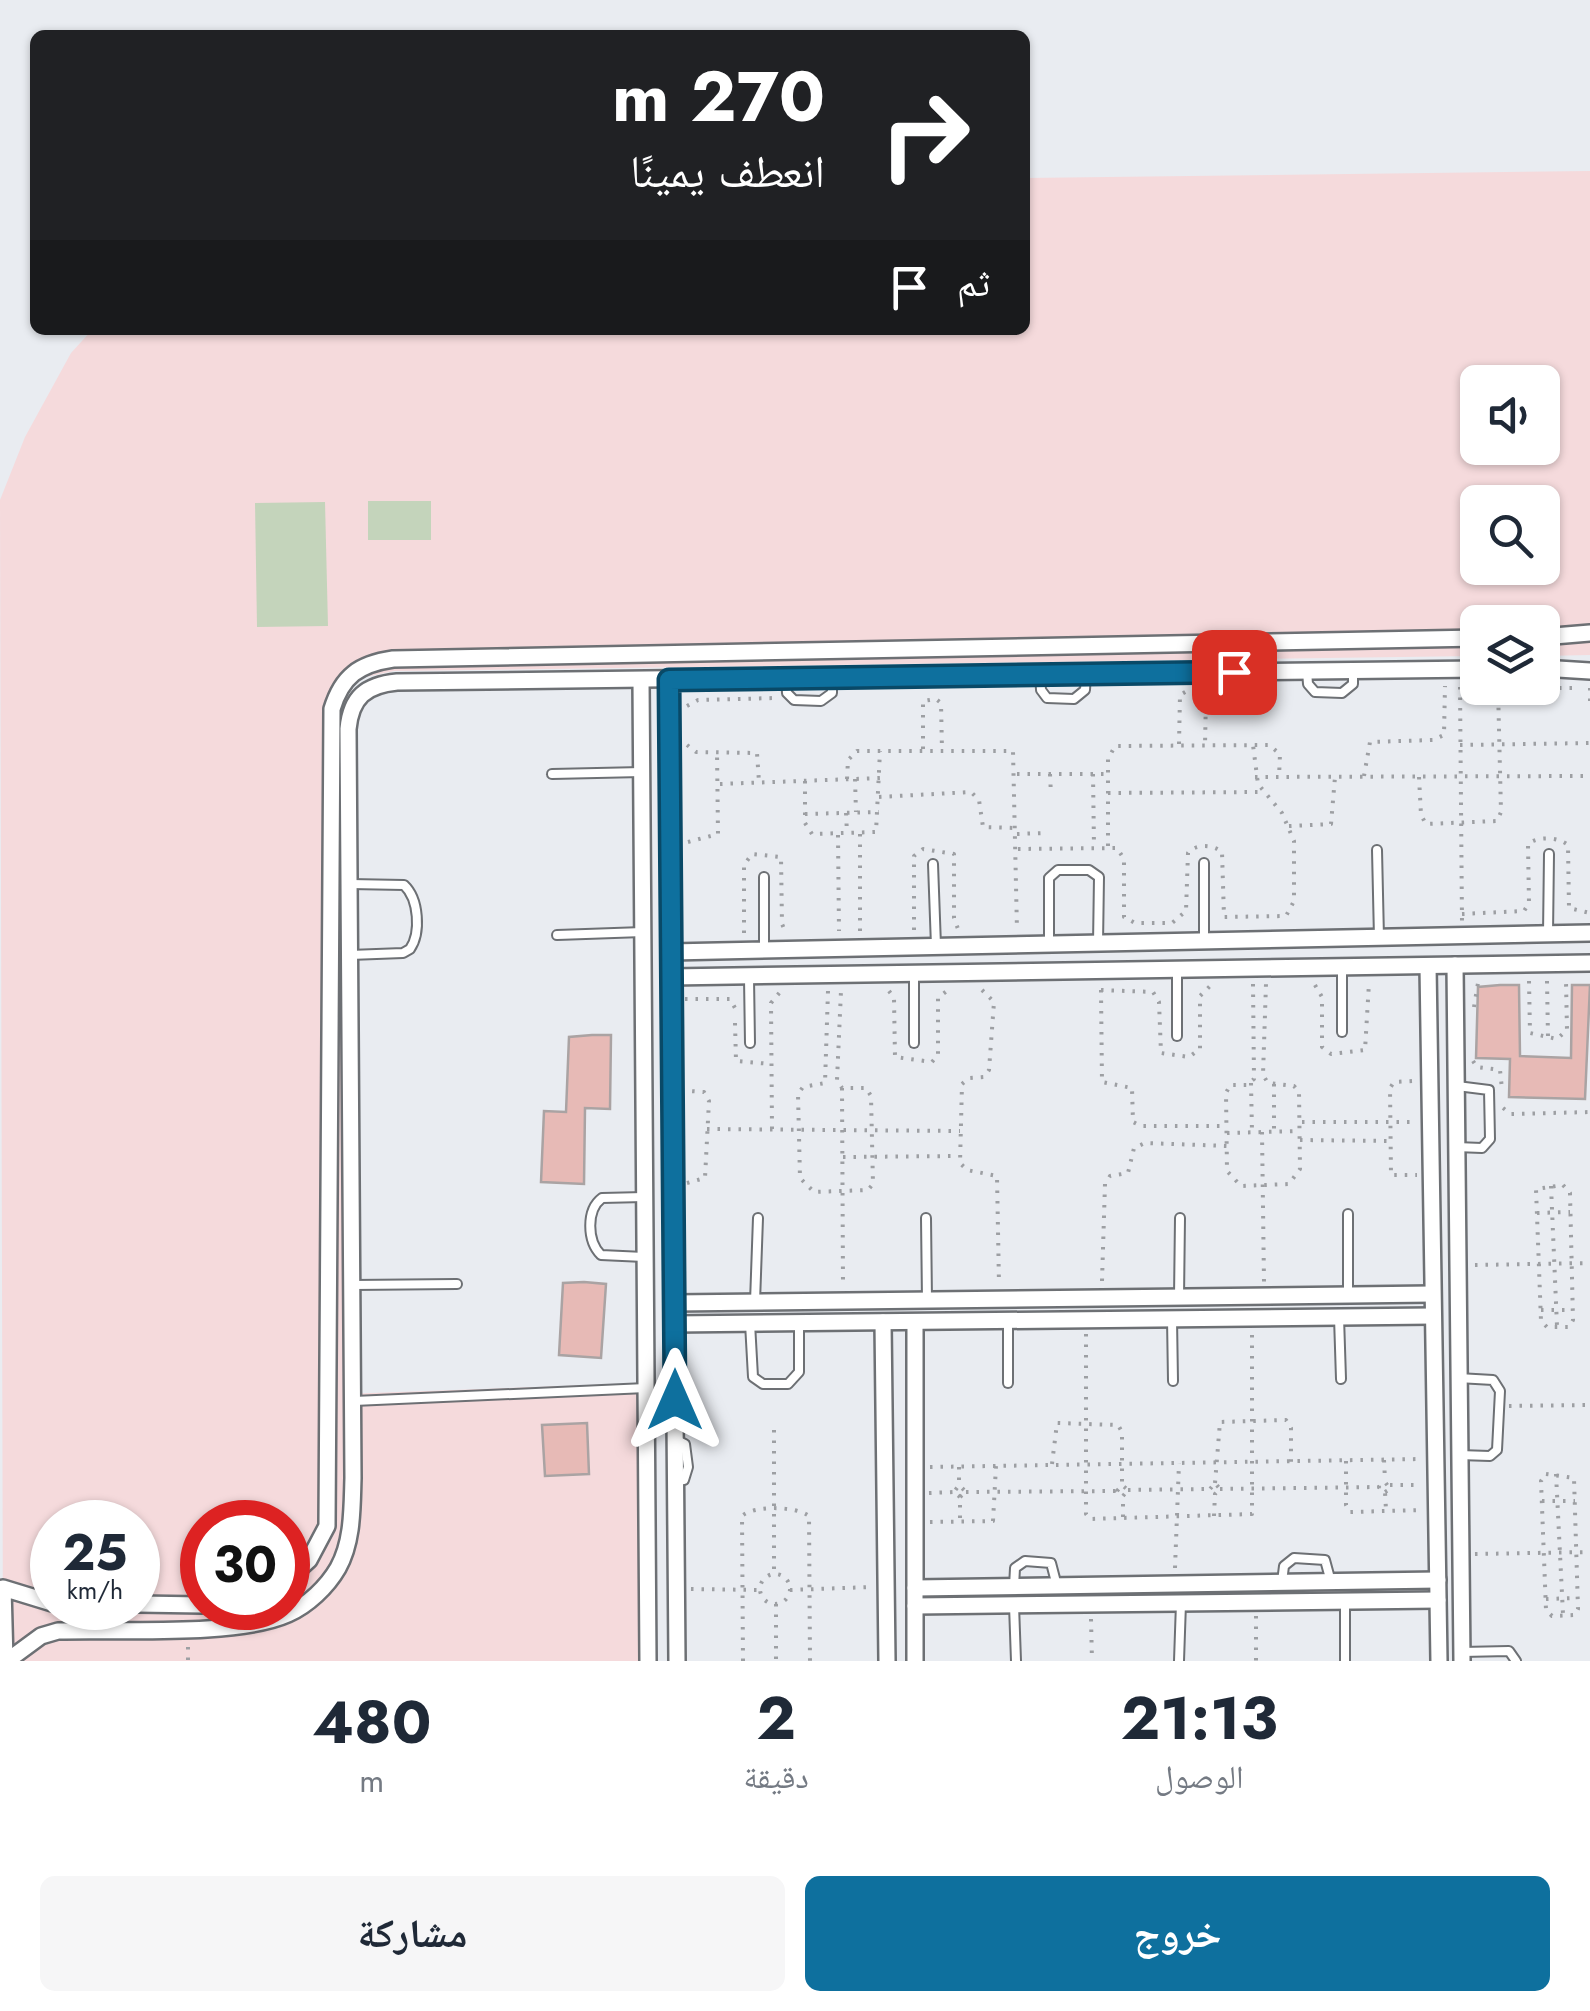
<!DOCTYPE html>
<html lang="ar">
<meta charset="utf-8">
<style>
body{margin:0;font-family:Jost,"Noto Naskh Arabic",sans-serif;background:#f6f6f7;color:#1f2937;direction:rtl;height:100vh;display:flex;flex-direction:column;font-size:38px;white-space:nowrap}
*{box-sizing:border-box;margin:0}
p{font-size:32px;color:#747a83}
.icon{flex:none;width:55px;height:55px;fill:none;stroke:currentColor;stroke-width:2;stroke-linecap:round;stroke-linejoin:round}
.map{position:relative;height:1661px;overflow:hidden;direction:ltr}
.side{display:flex;flex-direction:column;background:#fff;flex:1}
.side>*{flex:none}
.guide{position:absolute;left:30px;top:30px;width:1000px;height:305px;border-radius:15px;box-shadow:0 2px 8px #0004;direction:rtl;background:#202124;color:#fff;overflow:hidden}
.tools{position:absolute;left:1460px;top:365px;display:grid;gap:20px}
.tools a{display:grid;place-items:center;width:100px;height:100px;border-radius:15px;background:#fff;box-shadow:0 2px 8px #0004;font-size:50px}
.speed{position:absolute;left:30px;top:1500px;display:flex;gap:20px;font-size:50px;font-weight:700;text-align:center}
.speed>*{display:grid;place-content:center;width:130px;height:130px;border-radius:50%;background:#fff;box-shadow:0 2px 8px #0004;line-height:1}
.speed small{font-size:25px;font-weight:400}
.speed .limit{border:15px solid #d22;background:#fff;color:#111}
.pin{position:absolute;display:grid;place-items:center;width:85px;height:85px;color:#fff;margin:-42px;border-radius:20px;box-shadow:0 5px 15px #0006}
.me{position:absolute;width:110px;margin:-55px;rotate:0deg;stroke-linejoin:round;filter:drop-shadow(0 0 8px #0008)}
.turn{display:flex;align-items:center;gap:35px;height:210px;padding:0 40px;font-size:45px}
.turn .icon{width:130px;height:130px;stroke-width:2.5}
.turn b{display:block;font-size:70px;line-height:85px}
.then{display:flex;align-items:center;height:95px;padding:0 40px;background:#0003;gap:20px;font-size:38px}
.eta{display:flex;justify-content:space-evenly;align-items:center;height:170px;text-align:center}
.eta b{font-size:60px;font-weight:700;line-height:70px}
.action{display:flex;gap:20px;margin-top:auto;padding:20px 40px}
.action a{flex:1;height:115px;border-radius:15px;background:#0e709e;color:#fff;font-size:40px;font-weight:700;line-height:115px;text-align:center}
.action a+a{background:#f6f6f7;color:#1f2937}
.map>svg:first-child{display:block}
.commercial{fill:#f5dadc;fill-rule:evenodd}
.green{fill:#c4d4bb}
.building{fill:#e7bab6;stroke:#aaa3a3;stroke-width:2.5}
.lines{fill:none;stroke-linecap:round;stroke-linejoin:round}
.lane-casing{stroke:#6d7074;stroke-width:12}
.street-casing{stroke:#6d7074;stroke-width:20}
.path{stroke:#9d9fa3;stroke-width:4;stroke-dasharray:2.5 8;stroke-linecap:butt}
.lane{stroke:#fff;stroke-width:8}
.street{stroke:#fff;stroke-width:15}
.route-casing{stroke:#094967;stroke-width:25}
.route{stroke:#0e709e;stroke-width:18}
</style>
<div class="map">
<svg width="1590" height="1661" viewBox="0 0 1590 1661">
<rect width="100%" height="100%" fill="#e9ecf1"/>
<path class="commercial" d="M1590,171V655L1543,656L1542,622H1478L1477,656L394,671L361,678L344,697L340,718L343,1394L647,1383L649,1661H3L0,500L25,437L71,353L92,330H1025V178ZM1478,382H1542V448H1478ZM1478,502H1542V568H1478ZM52,1522H138V1608H52ZM202,1522H288V1608H202Z"/>
<g class="green">
<rect x="368" y="501" width="63" height="39"/>
<polygon points="325,502 328,626 257,627 255,503"/>
</g>
<g class="building">
<polygon points="1500,985 1519,985 1520,1056 1571,1058 1572,985 1590,985 1585,1099 1509,1097 1510,1059 1476,1058 1478,987"/>
<polygon points="592,1035 611,1035 610,1109 585,1108 584,1184 541,1182 544,1111 566,1112 569,1037"/>
<polygon points="584,1282 606,1284 601,1358 559,1355 563,1283"/>
<polygon points="587,1423 589,1474 545,1476 542,1425"/>
</g>
<g class="lines">
<defs>
<g id="lane">
<polyline points="1307,671 1308,684 1315,692 1342,693 1353,684 1353,670"/>
<polyline points="1040,674 1041,690 1047,698 1074,699 1085,690 1086,674"/>
<polyline points="786,678 787,693 794,700 821,701 832,693 832,677"/>
<polyline points="552,774 642,772"/>
<polyline points="1377,850 1379,938"/>
<polyline points="1204,863 1204,941"/>
<polyline points="933,864 936,946"/>
<polyline points="764,877 764,950"/>
<polyline points="1548,934 1549,854"/>
<polyline points="557,935 643,932"/>
<polyline points="1049,944 1049,878 1058,870 1089,870 1099,877 1098,944"/>
<path d="M350,955L403,953L410,949C421,933 419,899 404,885L350,884"/>
<polyline points="1342,967 1342,1032"/>
<polyline points="914,973 914,1043"/>
<polyline points="749,978 750,1043"/>
<polyline points="1177,1036 1177,970"/>
<polyline points="1456,1147 1482,1148 1490,1139 1489,1090 1457,1086"/>
<polyline points="1348,1214 1348,1295"/>
<polyline points="926,1218 927,1300"/>
<path d="M644,1257L601,1255C587,1241 586,1210 602,1198L644,1197"/>
<polyline points="353,1285 457,1284"/>
<polyline points="1179,1297 1180,1218"/>
<polyline points="755,1302 758,1218"/>
<polyline points="1339,1317 1341,1379"/>
<polyline points="1172,1319 1173,1381"/>
<polyline points="750,1323 753,1377 763,1384 788,1384 799,1372 799,1323"/>
<polyline points="1458,1378 1493,1380 1500,1391 1497,1450 1490,1456 1459,1455"/>
<polyline points="1008,1383 1008,1320"/>
<polyline points="354,1401 646,1388"/>
<polyline points="675,1439 685,1444 688,1467 684,1480 675,1481"/>
<polyline points="1282,1582 1284,1566 1294,1558 1325,1560 1331,1582"/>
<polyline points="1014,1587 1015,1568 1025,1561 1051,1563 1057,1586"/>
<polyline points="1345,1601 1345,1661"/>
<polyline points="1014,1605 1016,1661"/>
<polyline points="1462,1652 1509,1651 1516,1661"/>
<polyline points="1179,1661 1181,1603"/>
</g>
<g id="street">
<polyline points="1542,637 1590,633"/>
<polyline points="1542,668 1590,671"/>
<polyline points="641,680 648,1661"/>
<polyline points="669,681 677,1661"/>
<polyline points="671,952 1590,933"/>
<polyline points="1455,965 1462,1661"/>
<polyline points="1428,966 1439,1661"/>
<polyline points="671,977 1590,963"/>
<polyline points="674,1303 1432,1294"/>
<polyline points="883,1322 887,1661"/>
<polyline points="674,1324 1433,1316"/>
<path d="M288,1579L309,1560L327,1526L332,709C342,676 359,664 393,659L1478,638"/>
<polyline points="915,1588 1438,1580"/>
<polyline points="138,1604 202,1605"/>
<polyline points="915,1606 1438,1600"/>
<polyline points="5,1661 3,1588 52,1603"/>
<path d="M7,1661L41,1636L58,1631C117,1629 237,1637 288,1614C308,1605 327,1587 338,1568C353,1541 352,1508 353,1478L348,729C351,697 366,685 397,682L1478,669"/>
<polyline points="915,1661 915,1322"/>
</g>
</defs>
<use href="#lane" class="lane-casing"/>
<use href="#street" class="street-casing"/>
<g class="path">
<polyline points="1460,687 1462,922"/>
<polyline points="1517,688 1575,688"/>
<polyline points="1590,688 1590,704"/>
<polyline points="1197,690 1206,696 1205,745"/>
<polyline points="687,706 698,700 776,698"/>
<polyline points="1179,744 1180,695 1187,691"/>
<polyline points="687,745 696,752 757,753 759,782"/>
<polyline points="1460,745 1590,743"/>
<polyline points="923,749 923,701 936,699 941,703 942,750"/>
<polyline points="1017,774 1108,774"/>
<polyline points="1050,774 1051,795"/>
<polyline points="1093,774 1094,847"/>
<polyline points="1364,776 1370,742 1433,740 1444,735 1445,686"/>
<polyline points="1255,777 1590,776"/>
<polyline points="1419,777 1421,815 1426,824 1497,821 1501,812 1498,688"/>
<polyline points="847,779 848,760 857,751 1013,751 1017,930"/>
<polyline points="855,779 856,812"/>
<polyline points="805,781 805,823 812,834 876,832 880,751"/>
<polyline points="720,784 880,778"/>
<polyline points="1108,793 1263,792"/>
<polyline points="879,797 971,792 979,800 983,827 1016,828"/>
<polyline points="846,813 847,833"/>
<polyline points="805,814 879,812"/>
<polyline points="1289,826 1331,824 1335,777"/>
<polyline points="860,834 860,934"/>
<polyline points="1017,834 1044,833"/>
<polyline points="838,835 839,931"/>
<polyline points="688,842 718,834 717,752"/>
<polyline points="1108,846 1108,759 1115,746 1269,745 1280,754 1279,777"/>
<path d="M1018,849L1117,848L1124,859V917L1135,923H1172L1186,911L1188,853C1195,844 1213,844 1222,852L1224,917L1286,916L1294,901V841L1282,813L1258,784L1253,745"/>
<path d="M1462,914L1524,911L1529,903L1528,844C1537,836 1559,837 1568,845L1569,908L1590,913"/>
<polyline points="914,930 914,856 923,849 954,854 954,918 958,929"/>
<polyline points="744,933 744,865 752,854 781,857 782,924 786,933"/>
<polyline points="1529,981 1530,1033 1557,1039 1567,1030 1566,982"/>
<polyline points="1547,981 1548,1037"/>
<polyline points="1253,984 1254,1079 1247,1085 1230,1085 1226,1093 1227,1171 1241,1186 1289,1184 1300,1169 1299,1092 1294,1086 1268,1083 1263,1075 1266,984"/>
<polyline points="1315,985 1322,997 1322,1047 1331,1054 1365,1050 1369,983"/>
<polyline points="982,990 994,1002 989,1070 984,1077 969,1078 962,1084 960,1163 967,1170 997,1176 999,1285"/>
<polyline points="1101,990 1153,992 1159,1002 1161,1053 1189,1057 1200,1049 1200,996 1210,986"/>
<polyline points="1101,990 1102,1082 1132,1088 1133,1122 1141,1126 1227,1126"/>
<polyline points="828,991 825,1083 803,1087 798,1094 800,1178 814,1192 868,1190 873,1184 871,1096 866,1088 842,1088 837,1080 841,991"/>
<polyline points="889,991 894,998 895,1057 932,1062 938,1055 938,998 948,990"/>
<polyline points="685,999 730,999 735,1008"/>
<polyline points="1474,1007 1478,983"/>
<polyline points="735,1023 736,1061 771,1064"/>
<polyline points="1473,1061 1477,1067 1500,1070 1502,1089"/>
<polyline points="1412,1081 1394,1082 1390,1088 1391,1175 1417,1175"/>
<polyline points="1251,1083 1252,1132"/>
<polyline points="1274,1084 1274,1130"/>
<polyline points="842,1088 843,1283"/>
<polyline points="1503,1108 1511,1114 1590,1112"/>
<polyline points="1302,1122 1417,1122"/>
<polyline points="707,1129 960,1131"/>
<polyline points="772,1129 771,1003 780,992"/>
<polyline points="1262,1132 1264,1282"/>
<polyline points="1227,1133 1300,1131"/>
<polyline points="1300,1140 1390,1141"/>
<polyline points="843,1157 958,1156"/>
<polyline points="687,1183 705,1178 709,1101 704,1092 690,1091"/>
<polygon points="1563,1185 1570,1193 1573,1320 1569,1327 1547,1327 1541,1321 1536,1189"/>
<polyline points="1551,1186 1557,1326"/>
<polyline points="1537,1213 1570,1212"/>
<polyline points="1475,1265 1590,1263"/>
<polyline points="1102,1281 1105,1184 1110,1176 1128,1173 1134,1148 1145,1143 1227,1146"/>
<polyline points="1541,1310 1571,1310"/>
<polyline points="1086,1334 1086,1514 1090,1519 1252,1514 1252,1333"/>
<polyline points="1509,1406 1590,1405"/>
<polyline points="774,1430 774,1573"/>
<polyline points="1384,1460 1385,1480"/>
<polyline points="1346,1461 1346,1505 1350,1512 1422,1510"/>
<polyline points="1052,1464 1057,1423 1118,1425 1122,1432 1122,1485"/>
<polyline points="930,1467 1421,1459"/>
<polyline points="959,1467 959,1485"/>
<polygon points="1546,1474 1574,1478 1578,1609 1575,1615 1552,1616 1546,1610 1541,1481"/>
<polyline points="1556,1474 1563,1614"/>
<polyline points="1215,1483 1220,1422 1286,1420 1291,1428 1291,1462"/>
<polyline points="1390,1485 1420,1485"/>
<polyline points="1220,1489 1379,1487"/>
<polyline points="1128,1490 1210,1489"/>
<polyline points="966,1492 1117,1491"/>
<polyline points="1385,1492 1390,1489 1385,1482 1379,1487 1385,1492 1386,1510"/>
<polyline points="929,1493 954,1492"/>
<polyline points="960,1497 954,1492 959,1485 966,1492 960,1497 960,1521"/>
<polyline points="1542,1501 1575,1501"/>
<polyline points="1214,1516 1215,1494 1220,1489 1215,1483 1210,1489 1215,1494"/>
<polyline points="1123,1517 1123,1496 1128,1490 1122,1485 1117,1491 1123,1496"/>
<polyline points="930,1522 993,1521 996,1466"/>
<polyline points="1475,1554 1590,1552"/>
<polyline points="1175,1568 1179,1463"/>
<circle cx="775" cy="1589" r="15"/>
<polyline points="691,1589 759,1590"/>
<polyline points="790,1590 871,1587"/>
<polyline points="1546,1599 1576,1598"/>
<polyline points="776,1604 776,1661"/>
<polyline points="1256,1616 1256,1661"/>
<polyline points="1091,1619 1092,1661"/>
<polyline points="188,1647 188,1661"/>
<path d="M743,1661L742,1516C754,1505 796,1506 809,1516L810,1661"/>
</g>
<use href="#lane" class="lane"/>
<use href="#street" class="street"/>
</g>
<g class="lines">
<defs>
<polyline id="route" points="675,1400 669,680 1234,672"/>
</defs>
<use href="#route" class="route-casing"/>
<use href="#route" class="route"/>
</g>
</svg>
<div class="tools">
<a><svg class="icon" aria-label="sound" viewBox="0 0 24 24"><path d="M4 9h4l5-4v14l-5-4H4zM17 9q2 3 0 6"/></svg></a>
<a><svg class="icon" aria-label="search" viewBox="0 0 24 24"><circle cx="10" cy="10" r="6"/><path d="M15 15l6 6"/></svg></a>
<a><svg class="icon" aria-label="layers" viewBox="0 0 24 24"><path d="M12 4l9 5-9 5-9-5zM3 14l9 5 9-5"/></svg></a>
</div>
<div class="speed"><div>25<small>km/h</small></div><div class="limit">30</div></div>
<div class="pin" style="left:1234px;top:672px;background:#d93025"><svg class="icon" aria-label="arrive" viewBox="0 0 24 24"><path d="M6 21V4h12l-3 4 3 4H6"/></svg></div>
<svg class="me" style="left:675px;top:1400px" viewBox="-20 -20 40 40"><path d="M0-17L14 15 0 8-14 15z" fill="#0e709e" stroke="#fff" stroke-width="4"/></svg>
<div class="guide">
<div class="turn"><svg class="icon" aria-label="right" viewBox="0 0 24 24"><path d="M7 20v-9h11M14 6l5 5-5 5"/></svg><div><b>270 m</b>انعطف يمينًا</div></div>
<div class="then">ثم<svg class="icon" aria-label="arrive" viewBox="0 0 24 24"><path d="M6 21V4h12l-3 4 3 4H6"/></svg></div>
</div>
</div>
<section class="side">
<div class="eta">
<div><b>21:13</b><p>الوصول</p></div>
<div><b>2</b><p>دقيقة</p></div>
<div><b>480</b><p>m</p></div>
</div>
<div class="action"><a>خروج</a><a>مشاركة</a></div>
</section>
